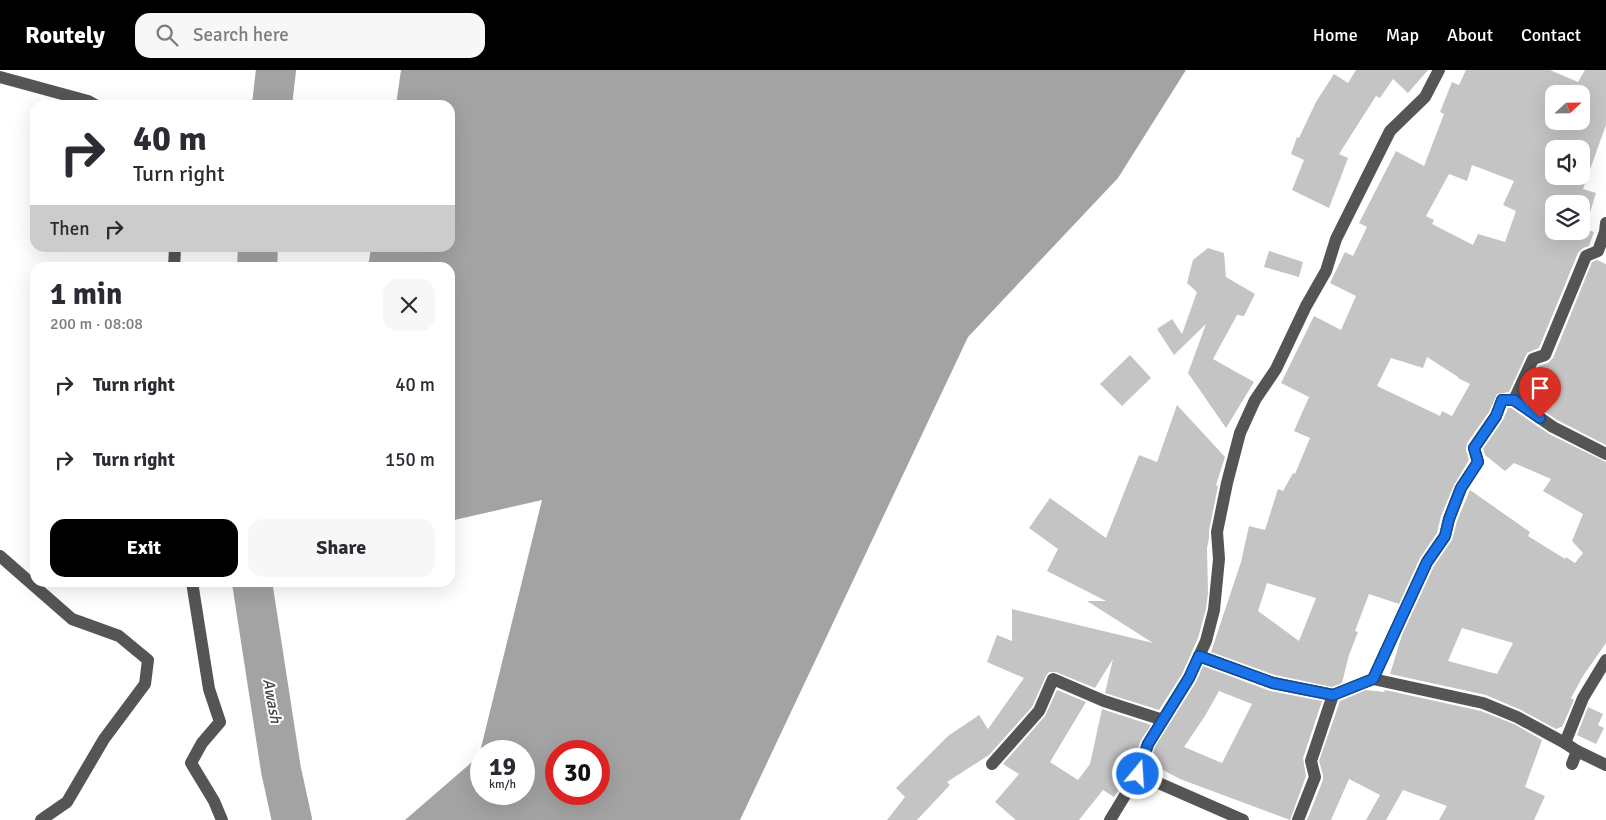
<!DOCTYPE html>
<meta charset="utf-8">
<style>
body{margin:0;font-family:Signika,sans-serif;background:#f7f7f7;color:#2b2b33;height:100vh;display:flex;flex-direction:column;font-size:19px;white-space:nowrap}
*{box-sizing:border-box;margin:0}
p{font-size:16px;color:#7c7c81}
.icon{flex:none;width:28px;height:28px;fill:none;stroke:currentColor;stroke-width:2;stroke-linecap:round;stroke-linejoin:round}
.map{position:relative;flex:1;overflow:hidden}
.drawer{position:absolute;left:30px;top:192px;width:425px;height:325px;display:flex;flex-direction:column;background:#fff;border-radius:15px;box-shadow:0 5px 20px #0002}
.drawer>*{flex:none}
.hud{position:absolute;left:30px;top:30px;width:425px;height:152px;border-radius:15px;box-shadow:0 5px 20px #0002;background:#fff;color:#2b2b33;overflow:hidden}
.needle{width:32px;rotate:68deg}
.tools{position:absolute;left:1545px;top:15px;display:grid;gap:10px}
.tools a{display:grid;place-items:center;width:45px;height:45px;border-radius:10px;background:#fff;box-shadow:0 5px 20px #0002;font-size:25px}
.speed{position:absolute;left:470px;top:670px;display:flex;gap:10px;font-size:25px;font-weight:700;text-align:center}
.speed>*{display:grid;place-content:center;width:65px;height:65px;border-radius:50%;background:#fff;box-shadow:0 5px 20px #0002;line-height:1}
.speed small{font-size:12px;font-weight:400}
.speed .limit{border:8px solid #d22;background:#fff;color:#111}
.pin{position:absolute;display:grid;place-items:center;width:42px;height:42px;color:#fff;margin:-51px -21px;border-radius:50% 50% 50% 0;rotate:-45deg;box-shadow:0 0 5px #0007}
.pin .icon{rotate:45deg}
.me{position:absolute;width:55px;margin:-28px;rotate:18deg;stroke-linejoin:round;filter:drop-shadow(0 0 4px #0008)}
.turn{display:flex;align-items:center;gap:18px;height:105px;padding:0 20px;font-size:22px}
.turn .icon{width:65px;height:65px;stroke-width:2.5}
.turn b{display:block;font-size:35px;line-height:42px}
.then{display:flex;align-items:center;height:48px;padding:0 20px;background:#0003;gap:10px;font-size:19px}
.round{display:grid;place-items:center;flex:none;width:52px;height:52px;border-radius:15px;background:#f7f7f7}
.headline{display:flex;align-items:center;justify-content:space-between;height:85px;padding:0 20px}
h1{font-size:30px;font-weight:700;line-height:38px}
.button{display:flex;gap:10px;margin-top:auto;padding:10px 20px}
.button a{flex:1;height:58px;border-radius:15px;background:#000;color:#fff;font-size:20px;font-weight:700;line-height:58px;text-align:center}
.button a+a{background:#f7f7f7;color:#2b2b33}
ul{padding:0;list-style:none}
li{display:flex;align-items:center;gap:15px;height:75px;padding:0 20px}
li div{flex:1}
li b{display:block;font-size:19px}
li em{font-style:normal}
header{display:flex;align-items:center;gap:30px;box-sizing:border-box;height:70px;padding:0 25px;background:#000;color:#fff}
header strong{font-size:24px}
nav{display:flex;gap:28px;margin-inline-start:auto;font-size:18px}
.search{width:350px;height:45px;background:#f7f7f7;display:flex;align-items:center;gap:12px;box-sizing:border-box;padding:0 18px;border-radius:15px;color:#7c7c81;font-size:19px}
.map>svg:first-child{display:block}
.water{fill:#a3a3a3;fill-rule:evenodd}
.lines{fill:none;stroke-linecap:round;stroke-linejoin:round}
.river{stroke:#a3a3a3;stroke-width:40}
.building{fill:#c4c4c4;fill-rule:evenodd}
.minor{stroke:#555;stroke-width:12}
.route-casing{stroke:#114b97;stroke-width:12}
.route{stroke:#1a73e8;stroke-width:9}
.labels{text-anchor:middle;dominant-baseline:central;stroke-width:4;stroke-linejoin:round;paint-order:stroke}
.water-label{font-size:16px;font-style:italic;fill:#444;stroke:#fff}
</style>
<header>
<strong>Routely</strong>
<div class="search"><svg class="icon" aria-label="search" viewBox="0 0 24 24"><circle cx="10" cy="10" r="6"/><path d="M15 15l6 6"/></svg>Search here</div>
<nav><a>Home</a><a>Map</a><a>About</a><a>Contact</a></nav>
</header>
<div class="map">
<svg width="1606" height="750" viewBox="0 0 1606 750">
<rect width="100%" height="100%" fill="#fff"/>
<path class="water" d="M401,0H1186L1118,108L968,267L740,750H405L479,686L542,430L450,451V198L368,197L371,178H450V35H396ZM481,681H524V724H481ZM556,681H599V724H556Z"/>
<g class="lines">
<g class="river">
<polyline points="272,35 276,0"/>
<polyline points="257,198 258,178"/>
<polyline points="252,512 281,700 292,750"/>
</g>
</g>
<g class="building">
<polygon points="1356,0 1428,0 1408,23 1393,9 1380,28 1376,26 1339,84 1348,88 1329,138 1292,120 1304,90 1291,84 1297,67 1299,68 1316,32 1334,4 1348,13"/>
<path d="M1466,0H1550L1578,12L1585,0H1606V55L1583,119L1596,123L1585,159L1594,162L1589,176L1583,178L1578,183L1539,278L1527,283L1509,322L1497,324L1489,342L1467,373L1466,380L1469,390L1454,415L1441,446L1437,463L1420,488L1399,534L1369,524L1355,561L1358,562L1349,585L1342,613L1332,617L1275,605L1211,582L1241,492L1249,456L1265,460L1278,419L1283,421L1293,403L1295,404L1310,368L1294,361L1309,327L1281,313L1314,246L1341,260L1356,226L1330,213L1345,182L1353,186L1367,157L1359,153L1396,81L1424,96L1444,44L1440,42L1452,12L1459,15ZM1554,24H1581V51H1554ZM1554,79H1581V106H1554ZM1472,95L1514,111L1503,135L1516,141L1505,172L1478,164L1473,175L1432,154L1434,150L1426,146L1449,104L1467,111ZM1554,134H1581V161H1554ZM1427,287L1458,307V308L1470,314L1452,346L1442,341L1440,346L1377,316L1391,288L1423,298ZM1267,513L1316,528L1299,571L1258,541Z"/>
<polygon points="1208,178 1224,183 1226,207 1255,224 1244,246 1237,245 1213,289 1254,312 1226,358 1188,303 1206,254 1174,285 1157,259 1172,249 1182,264 1197,222 1187,213 1193,190"/>
<polygon points="1269,181 1303,192 1299,207 1264,197"/>
<polygon points="1597,190 1606,194 1606,375 1557,350 1524,327 1539,296 1548,293 1553,288 1592,192"/>
<polygon points="1130,285 1151,308 1122,336 1100,314"/>
<polygon points="1177,335 1225,387 1216,415 1218,416 1209,461 1209,468 1207,478 1208,523 1206,539 1198,568 1182,604 1159,640 1105,623 1113,589 1095,618 1056,602 1049,602 1046,606 1032,637 989,685 947,712 950,715 917,750 887,750 905,727 896,718 948,666 979,645 988,659 1024,608 987,592 997,565 1012,571 1012,539 1153,573 1087,531 1106,531 1047,501 1058,479 1029,458 1050,428 1106,468 1139,385 1157,392"/>
<path d="M1508,338H1511L1549,364L1606,392V573L1583,606L1571,628L1574,630L1562,657H1561L1556,659L1521,640L1486,625L1390,604L1402,565L1434,496L1452,470L1457,451L1470,420L1530,462L1528,466L1565,489L1566,487L1575,493L1583,483L1572,471L1583,444L1543,421L1551,409L1514,393L1505,401L1485,385L1483,379L1503,350ZM1462,558L1513,573L1497,604L1448,591Z"/>
<path d="M1203,596L1270,621L1322,631L1303,688L1306,706L1290,750L1180,709L1150,693L1155,677L1196,612ZM1219,621L1252,634L1222,693L1184,677L1205,646Z"/>
<polygon points="1057,620 1086,632 1050,692 1078,710 1090,694 1102,639 1151,655 1141,670 1123,713 1114,727 1103,720 1079,750 1016,750 995,732 1019,704 1003,694 1045,646"/>
<polygon points="1366,620 1384,622 1385,620 1481,641 1514,654 1542,670 1525,717 1545,726 1534,750 1439,750 1447,736 1403,720 1386,750 1366,750 1380,725 1349,709 1331,750 1307,750 1323,710 1323,705 1319,691 1340,631"/>
<polygon points="1588,637 1603,644 1598,655 1604,658 1596,674 1577,665"/>
</g>
<g class="lines">
<g class="minor">
<polyline points="0,7 88,31 95,35"/>
<polyline points="1606,153 1605,162 1598,181 1586,186 1545,285 1533,289 1514,330 1553,357 1606,384"/>
<polyline points="174,198 175,178"/>
<polyline points="0,486 72,549 119,566 148,590 145,614 104,669 67,732 41,750"/>
<polyline points="192,512 209,619 220,652 202,673 191,693 214,731 222,750"/>
<polyline points="1199,586 1273,613 1333,625"/>
<polyline points="1373,609 1427,492 1445,466 1449,449 1461,418 1478,392 1474,378 1496,346 1502,330 1514,330"/>
<polyline points="1577,681 1606,695"/>
<polyline points="992,694 1039,641 1053,609 1104,631 1163,650"/>
<polyline points="1572,694 1577,681 1565,673 1583,628 1606,590"/>
<polyline points="1138,704 1243,750"/>
<polyline points="1110,750 1138,704 1148,674 1189,608 1206,571 1214,540 1219,489 1217,462 1227,413 1240,363 1255,330 1276,299 1306,236 1326,201 1336,169 1390,61 1425,27 1439,0"/>
<polyline points="1298,750 1315,707 1311,691 1333,625 1373,609 1483,633 1517,647 1565,673"/>
</g>
</g>
<g class="lines">
<defs>
<polyline id="route" points="1138,704 1148,674 1189,608 1199,586 1273,613 1333,625 1373,609 1427,492 1445,466 1449,449 1461,418 1478,392 1474,378 1496,346 1502,330 1514,330 1540,348"/>
</defs>
<use href="#route" class="route-casing"/>
<use href="#route" class="route"/>
</g>
<g class="labels">
<g class="water-label">
<text transform="translate(272 631) rotate(80)">Awash</text>
</g>
</g>
</svg>
<div class="tools">
<a><svg class="needle" viewBox="-14 -14 28 28"><path d="M0-13l5 13h-10z" fill="#e53935"/><path d="M0 13l5-13h-10z" fill="#7c7c81"/></svg></a>
<a><svg class="icon" aria-label="sound" viewBox="0 0 24 24"><path d="M4 9h4l5-4v14l-5-4H4zM17 9q2 3 0 6"/></svg></a>
<a><svg class="icon" aria-label="layers" viewBox="0 0 24 24"><path d="M12 4l9 5-9 5-9-5zM3 14l9 5 9-5"/></svg></a>
</div>
<div class="speed"><div>19<small>km/h</small></div><div class="limit">30</div></div>
<div class="pin" style="left:1540px;top:348px;background:#d93025"><svg class="icon" aria-label="arrive" viewBox="0 0 24 24"><path d="M6 21V4h12l-3 4 3 4H6"/></svg></div>
<svg class="me" style="left:1138px;top:704px" viewBox="-20 -20 40 40"><circle r="17" fill="#1a73e8" stroke="#fff" stroke-width="3"/><path d="M0-11L8 9 0 5-8 9z" fill="#fff"/></svg>
<div class="hud">
<div class="turn"><svg class="icon" aria-label="right" viewBox="0 0 24 24"><path d="M7 20v-9h11M14 6l5 5-5 5"/></svg><div><b>40 m</b>Turn right</div></div>
<div class="then">Then<svg class="icon" aria-label="right" viewBox="0 0 24 24"><path d="M7 20v-9h11M14 6l5 5-5 5"/></svg></div>
</div>
<section class="drawer">
<div class="headline"><div><h1>1 min</h1><p>200 m · 08:08</p></div><a class="round"><svg class="icon" aria-label="close" viewBox="0 0 24 24"><path d="M6 6l12 12M18 6L6 18"/></svg></a></div>
<ul>
<li><svg class="icon" aria-label="right" viewBox="0 0 24 24"><path d="M7 20v-9h11M14 6l5 5-5 5"/></svg><div><b>Turn right</b></div><em>40 m</em></li>
<li><svg class="icon" aria-label="right" viewBox="0 0 24 24"><path d="M7 20v-9h11M14 6l5 5-5 5"/></svg><div><b>Turn right</b></div><em>150 m</em></li>
</ul>
<div class="button"><a>Exit</a><a>Share</a></div>
</section>
</div>
